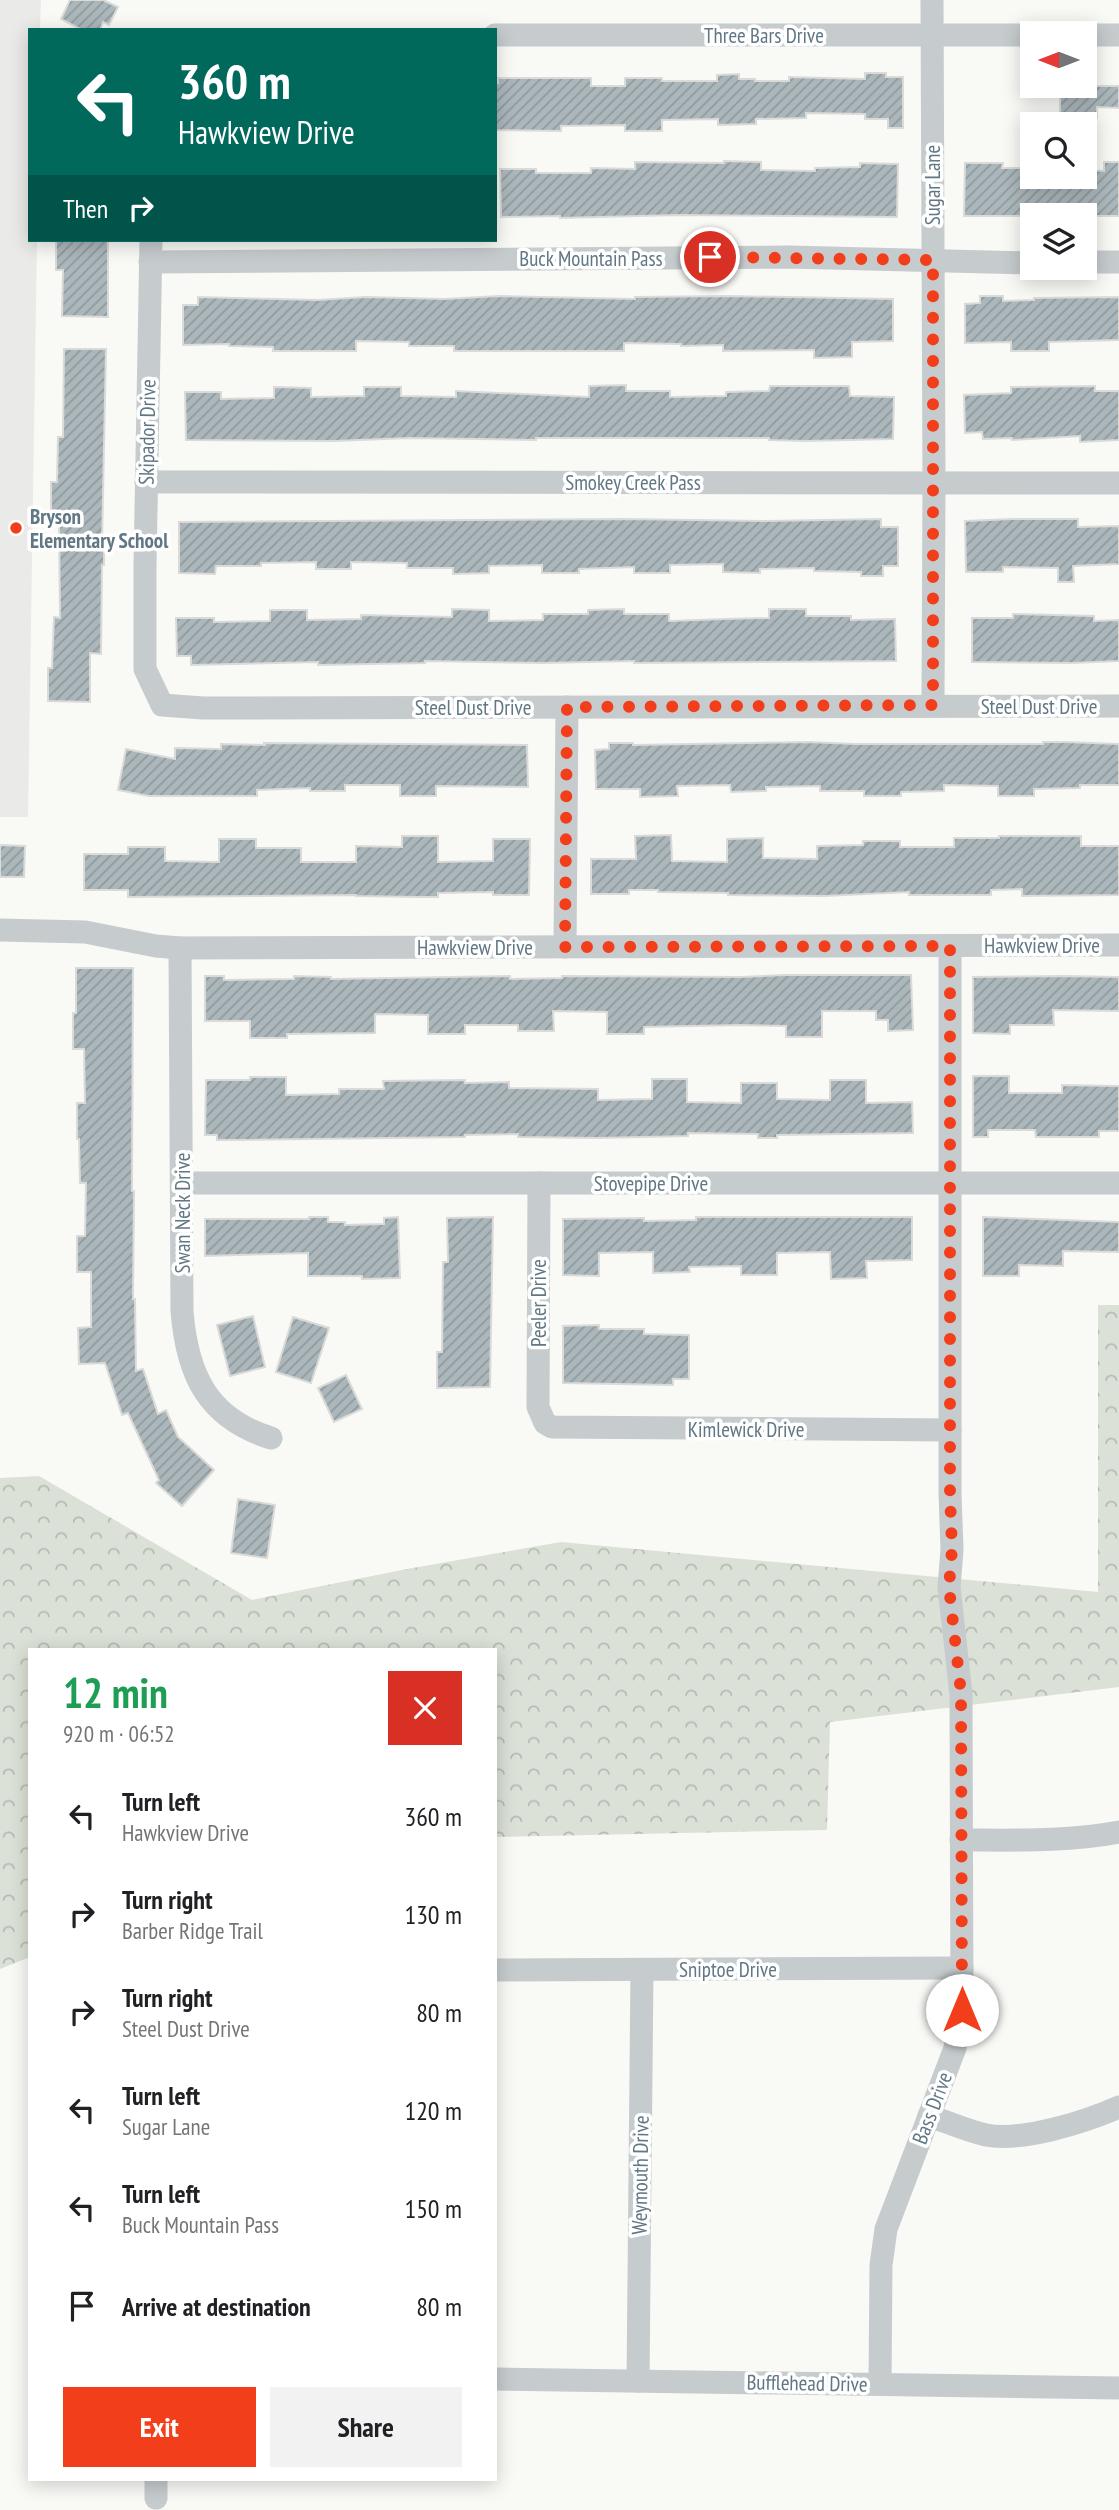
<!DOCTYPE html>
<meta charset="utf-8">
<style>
body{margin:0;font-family:"PT Sans Narrow",sans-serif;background:#f2f2f2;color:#202124;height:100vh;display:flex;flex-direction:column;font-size:26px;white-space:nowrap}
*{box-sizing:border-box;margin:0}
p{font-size:23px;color:#757577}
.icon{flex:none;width:38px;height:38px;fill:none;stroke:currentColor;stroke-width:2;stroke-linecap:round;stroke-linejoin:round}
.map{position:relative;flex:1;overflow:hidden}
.details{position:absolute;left:28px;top:1648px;width:469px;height:833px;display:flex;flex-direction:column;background:#fff;border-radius:0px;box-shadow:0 4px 18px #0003}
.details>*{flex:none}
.banner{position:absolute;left:28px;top:28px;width:469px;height:214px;border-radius:0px;box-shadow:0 4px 18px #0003;background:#00695c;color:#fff;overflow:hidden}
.needle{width:46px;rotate:270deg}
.buttons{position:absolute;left:1020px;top:21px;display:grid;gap:14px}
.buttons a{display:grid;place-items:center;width:77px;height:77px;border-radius:0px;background:#fff;box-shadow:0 4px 18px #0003;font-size:35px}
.pin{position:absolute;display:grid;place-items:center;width:60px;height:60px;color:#fff;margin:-30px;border:4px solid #fff;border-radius:50%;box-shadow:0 2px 7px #0007}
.me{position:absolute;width:77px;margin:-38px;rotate:0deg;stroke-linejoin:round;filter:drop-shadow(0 0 5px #0008)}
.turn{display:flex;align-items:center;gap:24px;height:147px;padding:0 35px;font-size:32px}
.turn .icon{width:91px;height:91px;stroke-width:2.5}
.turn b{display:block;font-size:49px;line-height:60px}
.then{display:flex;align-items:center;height:66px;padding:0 35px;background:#0003;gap:14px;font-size:26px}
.round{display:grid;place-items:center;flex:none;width:74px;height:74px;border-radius:0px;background:#f2f2f2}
.headline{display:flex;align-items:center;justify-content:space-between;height:119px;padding:0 35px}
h1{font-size:42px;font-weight:700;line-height:52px;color:#1e9e55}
.primary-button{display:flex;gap:14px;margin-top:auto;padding:14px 35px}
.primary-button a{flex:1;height:80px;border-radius:0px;background:#f33e1c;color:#fff;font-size:28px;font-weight:700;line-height:80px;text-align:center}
.primary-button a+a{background:#f2f2f2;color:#202124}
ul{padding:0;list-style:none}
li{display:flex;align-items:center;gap:21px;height:98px;padding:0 35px}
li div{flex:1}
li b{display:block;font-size:26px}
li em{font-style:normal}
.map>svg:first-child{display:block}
.built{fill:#eaeae9}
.forest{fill:url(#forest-crowns)}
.building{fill:url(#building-hatch);stroke:#dadad8;stroke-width:2}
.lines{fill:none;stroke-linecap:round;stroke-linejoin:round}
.street{stroke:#c6cbce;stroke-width:23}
.route{stroke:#f33e1c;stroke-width:12;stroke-dasharray:0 21.6}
.poi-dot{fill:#f33e1c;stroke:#fff;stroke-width:2.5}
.labels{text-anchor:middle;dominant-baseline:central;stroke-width:7;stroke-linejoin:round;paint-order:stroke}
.street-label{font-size:21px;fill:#617784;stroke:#fff}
.poi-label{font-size:21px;font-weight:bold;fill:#617784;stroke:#fff;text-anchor:start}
</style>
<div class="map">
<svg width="1119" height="2510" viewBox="0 0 1119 2510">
<defs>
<pattern id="forest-crowns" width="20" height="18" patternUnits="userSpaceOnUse" patternTransform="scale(1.75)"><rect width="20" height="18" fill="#dbe1d6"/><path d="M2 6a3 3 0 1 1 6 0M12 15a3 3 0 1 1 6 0" fill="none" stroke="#b5bbb3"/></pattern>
<pattern id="building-hatch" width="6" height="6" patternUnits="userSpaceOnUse" patternTransform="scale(1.75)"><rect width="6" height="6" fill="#acb7bc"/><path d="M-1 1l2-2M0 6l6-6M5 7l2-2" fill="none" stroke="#8f9a9e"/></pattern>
</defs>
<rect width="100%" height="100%" fill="#f9f9f6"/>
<polygon class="built" points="0,0 41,0 40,30 30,30 30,240 37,240 28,817 0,817"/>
<polygon class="forest" points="1098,1305 1119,1305 1119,1687 830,1722 827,1830 495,1837 495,1650 30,1650 30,1957 0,1969 0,1478 39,1476 252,1600 407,1569 561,1542 1098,1592"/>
<g class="building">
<polygon points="70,0 103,0 118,7 109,25 103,22 100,30 82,30 61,19"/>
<polygon points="865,73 886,73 886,77 903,77 903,128 888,128 888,119 865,119 865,114 806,113 806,118 756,119 756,124 718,125 718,119 662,120 662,131 625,131 625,125 561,126 561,131 495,130 495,83 498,83 498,78 591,78 591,86 625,86 625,78 662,78 662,81 717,81 717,75 739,74 739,79 755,79 755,81 789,81 789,77 865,79"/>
<polygon points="1060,86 1119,86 1119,108 1097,107 1097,118 1060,118"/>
<polygon points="724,161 761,162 761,170 815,171 815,168 860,167 860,163 898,164 897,217 679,215 560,218 560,216 501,217 500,169 536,169 536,173 591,173 591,168 635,169 635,162 724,163"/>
<polygon points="1104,162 1119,162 1119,216 964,216 965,163 1003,163 1002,168 1032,168 1032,177 1085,177 1085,170 1104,171"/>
<polygon points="56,240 108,240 108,317 62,316 63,270 56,270"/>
<polygon points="499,296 635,299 635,297 729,296 893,299 893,341 852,342 852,357 814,358 814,350 723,351 723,345 681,346 681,344 624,343 624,351 454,351 454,346 409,346 409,342 356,341 356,351 273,351 273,347 229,346 229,344 183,345 183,305 198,305 198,297 318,300 366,297 445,299"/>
<polygon points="980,296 1003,296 1003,301 1034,300 1034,298 1119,297 1119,340 1049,342 1049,351 1011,351 1011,342 965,343 965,304 980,303"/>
<polygon points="64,349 106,349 102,544 104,544 104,565 102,565 101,654 90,653 90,702 48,701 48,668 52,668 54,617 60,618 59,518 51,518 51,482 57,482 58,437 63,437"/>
<polygon points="626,385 626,391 670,391 670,397 726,396 726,392 769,391 770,386 849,386 850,396 894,397 893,439 806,441 769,440 769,438 536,438 536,440 409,438 334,441 186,440 185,392 221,392 221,399 274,398 274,387 311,388 311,397 364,396 364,387 401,387 401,396 456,397 456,391 589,397 589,386"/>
<polygon points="1095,386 1095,391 1119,391 1119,440 1080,442 1080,436 1012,440 1012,438 983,439 982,432 965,433 964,395 1011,393 1011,387"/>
<polygon points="623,519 766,521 881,519 881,527 898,527 898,566 883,566 883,576 861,576 861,572 814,571 814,568 760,569 760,573 723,572 723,564 670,565 670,573 634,573 634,567 579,569 579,573 542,573 542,565 489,566 489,573 453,574 453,568 407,568 407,563 351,562 351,569 316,569 316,562 261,563 261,566 216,566 215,574 179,573 179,522"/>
<polygon points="1013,519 1078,519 1078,527 1119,526 1119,564 1073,566 1074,582 1058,582 1058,568 1003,567 1003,572 966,572 965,521"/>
<polygon points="452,609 489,610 489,621 543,620 543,614 588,614 588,610 624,609 624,614 669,614 669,621 725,619 769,618 769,609 806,609 806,616 851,616 851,620 895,619 896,661 634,663 634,661 543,663 425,661 425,663 318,665 318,662 191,665 191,656 177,656 176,618 214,618 214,622 270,621 270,610 307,610 307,620 361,619 361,615 452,617"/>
<polygon points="1013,614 1094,616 1094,621 1119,620 1119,661 1072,663 972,662 972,618 1013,618"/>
<polygon points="809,742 855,744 1043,744 1043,742 1065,742 1119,744 1119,785 1080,785 1080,788 1034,789 1034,796 998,796 998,786 944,785 944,791 901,792 901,796 864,796 864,791 820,791 820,786 766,787 766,791 731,792 730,785 677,786 678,796 640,797 640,789 596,789 595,750 609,749 609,743 633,743 633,745"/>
<polygon points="264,743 527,745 528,787 436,786 436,796 400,796 400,785 345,785 345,791 310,791 310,788 257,790 257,796 149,796 118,790 126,749 175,759 175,748 221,749 221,744 265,745"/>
<polygon points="671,835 672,861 727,862 727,839 763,838 763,858 817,859 817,846 863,845 863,841 900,841 900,847 954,847 954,838 999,838 999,836 1081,836 1081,846 1119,846 1119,895 1022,896 1022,889 991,890 991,895 909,895 909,892 824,896 728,895 728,893 658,892 658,890 629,890 629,894 591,894 591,859 636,859 635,836"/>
<polygon points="402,836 438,836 438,862 493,861 493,839 530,839 529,895 493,895 493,892 438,893 438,897 420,897 356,896 356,895 128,897 128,890 84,890 84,854 128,854 128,847 165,847 165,861 219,862 219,839 256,839 256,848 301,848 301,862 356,862 356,846 402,847"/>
<polygon points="0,845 25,846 24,877 0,877"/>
<polygon points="76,968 133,968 132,1191 134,1191 133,1299 135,1299 136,1371 143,1369 158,1414 166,1410 178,1437 214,1470 182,1506 156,1483 159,1480 128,1413 122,1415 105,1363 79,1364 78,1328 91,1327 91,1272 77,1272 77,1236 85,1236 86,1183 80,1183 79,1139 77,1139 77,1103 85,1103 84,1049 73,1049 73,1013 76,1013"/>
<polygon points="786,975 911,975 913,1030 888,1031 888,1020 876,1020 876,1011 822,1011 822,1037 786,1037 786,1026 741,1025 644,1027 644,1034 607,1034 607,1012 553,1011 554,1031 518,1031 518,1025 465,1025 465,1034 428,1034 428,1015 375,1014 375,1033 287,1034 287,1038 250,1038 250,1021 205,1021 205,976 224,976 224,980 294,979 294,976 331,977 331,979 510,976 510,979 562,978 562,976 741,977"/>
<polygon points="1063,976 1119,977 1119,1011 1053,1010 1054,1025 1010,1025 1010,1034 973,1033 973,977"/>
<polygon points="973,1076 1009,1076 1009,1093 1062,1093 1062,1085 1119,1086 1119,1131 1099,1131 1099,1137 1036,1137 1035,1130 988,1130 988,1137 973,1137"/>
<polygon points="250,1077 286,1077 286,1095 339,1094 339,1089 384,1089 383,1081 465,1080 465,1083 509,1082 509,1088 598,1089 598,1100 652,1099 652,1079 687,1079 687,1102 741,1103 741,1083 777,1083 777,1099 830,1100 830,1080 866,1080 866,1103 912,1102 913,1133 777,1135 777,1138 758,1138 758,1134 688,1133 688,1136 598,1138 518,1137 518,1134 465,1135 465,1137 242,1140 217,1140 217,1135 205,1135 206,1080 250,1080"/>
<polygon points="309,1217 328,1217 328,1222 345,1222 345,1225 384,1224 384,1218 398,1217 400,1278 362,1279 362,1276 308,1276 308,1253 205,1256 205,1219 309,1219"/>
<polygon points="493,1217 490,1387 437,1388 437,1352 442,1352 443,1262 448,1262 447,1218"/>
<polygon points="696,1217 912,1217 912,1260 866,1261 867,1278 831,1279 830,1252 777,1253 777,1275 741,1275 741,1266 689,1267 690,1272 653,1273 653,1252 599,1253 599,1276 563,1275 563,1219 644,1218 644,1221 696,1220"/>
<polygon points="983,1217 1119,1222 1119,1252 1063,1251 1063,1266 1019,1265 1019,1276 983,1276"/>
<polygon points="253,1316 265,1367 230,1376 217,1325"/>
<polygon points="293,1317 329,1328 311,1383 276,1372"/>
<polygon points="599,1325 599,1329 644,1329 644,1334 689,1335 689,1379 673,1379 673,1385 563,1383 563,1326"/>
<polygon points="346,1375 362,1409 334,1422 318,1388"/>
<polygon points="238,1499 275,1505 267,1558 231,1553"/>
</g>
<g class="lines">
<g class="street">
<polyline points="932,0 934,482 933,705"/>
<polyline points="495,35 1032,35"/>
<polyline points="1085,35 1119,35"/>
<polyline points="151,240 145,565 145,669 162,705 203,708 1119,706"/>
<polyline points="150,262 789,257 1032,263"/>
<polyline points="1085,262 1119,262"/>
<polyline points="146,482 1119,483"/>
<polyline points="0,930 85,932 156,946 180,948 1119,945"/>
<polyline points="565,947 567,707"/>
<path d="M180,948L182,1311C187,1374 207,1418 271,1438"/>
<polyline points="182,1183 1119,1183"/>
<polyline points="539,1183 538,1407 545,1423 552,1427 950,1430"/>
<path d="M961,1840C1014,1840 1067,1842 1119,1832"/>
<polyline points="495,1970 962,1968"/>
<path d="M929,2116C948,2122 967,2131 986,2135C1022,2142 1085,2122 1119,2107"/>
<polyline points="495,2379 1119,2388"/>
<polyline points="638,2381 642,1970"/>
<polyline points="880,2384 881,2265 886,2229 955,2048 962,2010 961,1694 949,1587 952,1550 950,1493 950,946"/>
<polyline points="156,2498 156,2480"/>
</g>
</g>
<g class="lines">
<polyline class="route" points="710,257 933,260 933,705 567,707 565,947 950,946 950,1493 952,1549 949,1587 961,1693 962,2010"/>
</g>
<circle class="poi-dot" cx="16" cy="528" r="7"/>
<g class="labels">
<g class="street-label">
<text x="764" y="35">Three Bars Drive</text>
<text transform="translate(932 185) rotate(-90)">Sugar Lane</text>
<text x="591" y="258">Buck Mountain Pass</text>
<text transform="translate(147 432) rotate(-89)">Skipador Drive</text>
<text x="633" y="482">Smokey Creek Pass</text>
<text x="1039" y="706">Steel Dust Drive</text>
<text x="473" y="707">Steel Dust Drive</text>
<text x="1042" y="945">Hawkview Drive</text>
<text x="475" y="947">Hawkview Drive</text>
<text x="651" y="1183">Stovepipe Drive</text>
<text transform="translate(182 1213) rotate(-90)">Swan Neck Drive</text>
<text transform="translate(538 1303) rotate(-90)">Peeler Drive</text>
<text x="746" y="1429">Kimlewick Drive</text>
<text x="728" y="1969">Sniptoe Drive</text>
<text transform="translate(932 2108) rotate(-69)">Bass Drive</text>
<text transform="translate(640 2175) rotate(-89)">Weymouth Drive</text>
<text transform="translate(807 2383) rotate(1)">Bufflehead Drive</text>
</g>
<g class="poi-label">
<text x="30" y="516">Bryson<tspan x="30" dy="24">Elementary School</tspan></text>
</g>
</g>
</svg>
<div class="buttons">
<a><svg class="needle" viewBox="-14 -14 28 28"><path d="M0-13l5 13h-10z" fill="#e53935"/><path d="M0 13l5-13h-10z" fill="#757577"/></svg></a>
<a><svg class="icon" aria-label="search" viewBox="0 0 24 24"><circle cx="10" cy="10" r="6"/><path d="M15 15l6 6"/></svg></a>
<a><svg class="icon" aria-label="layers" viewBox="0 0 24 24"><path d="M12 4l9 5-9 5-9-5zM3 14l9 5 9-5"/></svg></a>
</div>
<div class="pin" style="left:710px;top:257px;background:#d93025"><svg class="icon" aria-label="arrive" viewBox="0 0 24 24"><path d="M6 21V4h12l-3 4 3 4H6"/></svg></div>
<svg class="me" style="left:962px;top:2010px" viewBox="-20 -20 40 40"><circle r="19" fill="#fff"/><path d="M0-13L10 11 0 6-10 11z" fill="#f33e1c"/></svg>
<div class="banner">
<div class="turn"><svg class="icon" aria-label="left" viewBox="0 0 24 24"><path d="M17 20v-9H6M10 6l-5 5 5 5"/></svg><div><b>360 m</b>Hawkview Drive</div></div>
<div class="then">Then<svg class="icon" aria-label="right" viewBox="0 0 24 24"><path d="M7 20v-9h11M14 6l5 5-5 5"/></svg></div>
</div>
<section class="details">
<div class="headline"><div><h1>12 min</h1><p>920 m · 06:52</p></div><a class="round" style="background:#d93025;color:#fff"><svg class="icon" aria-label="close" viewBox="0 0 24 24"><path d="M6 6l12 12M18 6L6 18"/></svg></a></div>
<ul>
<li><svg class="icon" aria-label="left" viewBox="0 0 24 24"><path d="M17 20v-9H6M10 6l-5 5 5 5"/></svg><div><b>Turn left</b><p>Hawkview Drive</p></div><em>360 m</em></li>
<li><svg class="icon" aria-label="right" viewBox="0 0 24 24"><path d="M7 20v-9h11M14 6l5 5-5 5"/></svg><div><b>Turn right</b><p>Barber Ridge Trail</p></div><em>130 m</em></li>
<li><svg class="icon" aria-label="right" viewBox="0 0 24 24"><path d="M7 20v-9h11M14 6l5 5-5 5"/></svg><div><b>Turn right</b><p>Steel Dust Drive</p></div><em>80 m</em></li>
<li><svg class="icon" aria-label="left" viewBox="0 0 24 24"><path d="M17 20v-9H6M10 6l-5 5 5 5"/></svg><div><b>Turn left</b><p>Sugar Lane</p></div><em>120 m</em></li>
<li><svg class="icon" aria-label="left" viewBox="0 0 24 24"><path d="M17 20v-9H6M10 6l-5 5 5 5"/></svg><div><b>Turn left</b><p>Buck Mountain Pass</p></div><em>150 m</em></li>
<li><svg class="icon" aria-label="arrive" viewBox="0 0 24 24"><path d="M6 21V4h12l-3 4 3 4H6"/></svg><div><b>Arrive at destination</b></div><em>80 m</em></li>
</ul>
<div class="primary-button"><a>Exit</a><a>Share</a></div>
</section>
</div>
